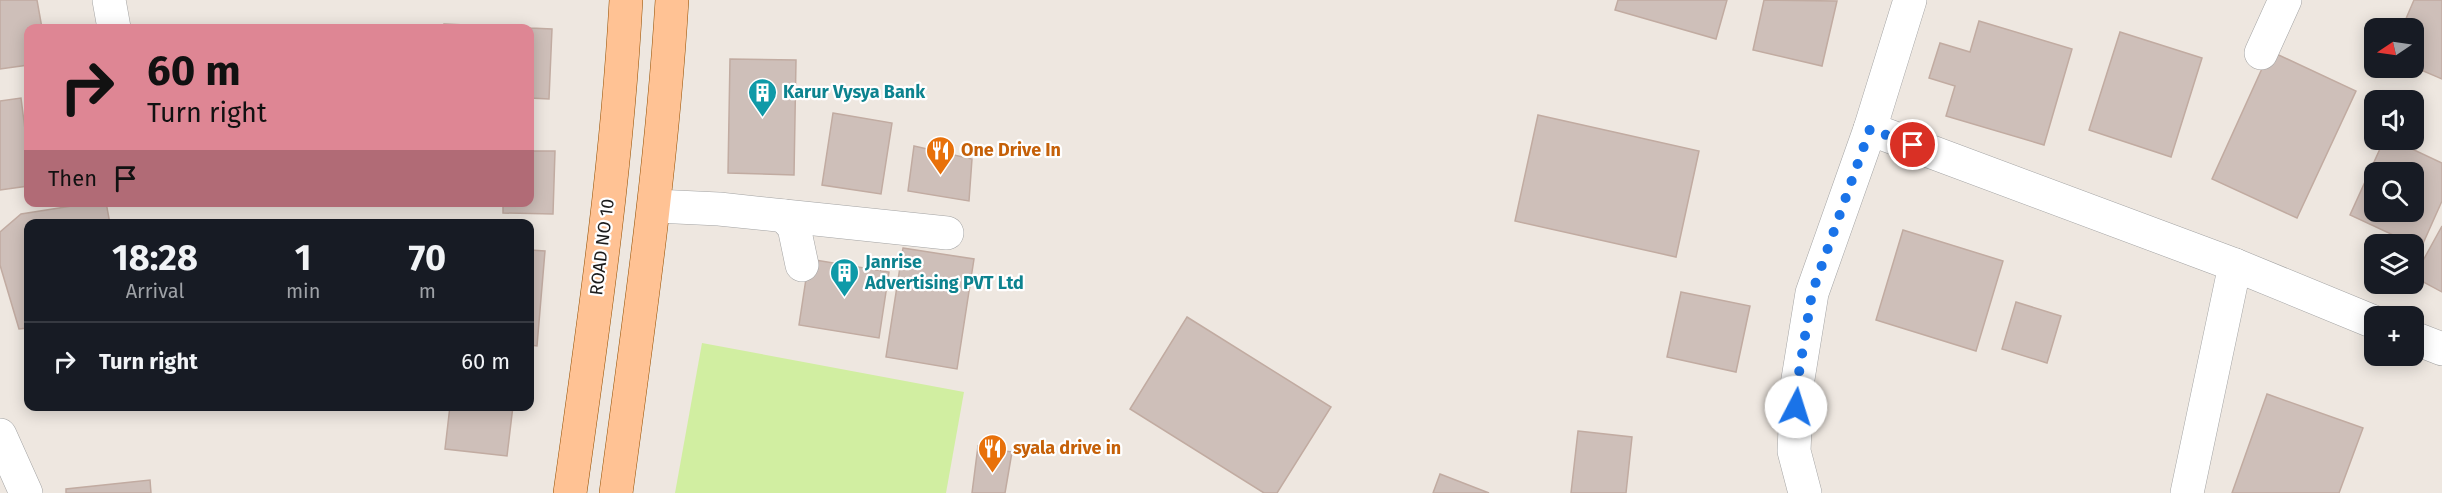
<!DOCTYPE html>
<style>
body{margin:0;font-family:"Fira Sans",sans-serif;background:#20242c;color:#f1f3f6;height:100vh;display:flex;flex-direction:column;font-size:22px;white-space:nowrap}
*{box-sizing:border-box;margin:0}
p{font-size:20px;color:#9ea1a6}
.icon{flex:none;width:33px;height:33px;fill:none;stroke:currentColor;stroke-width:2;stroke-linecap:round;stroke-linejoin:round}
.map{position:relative;flex:1;overflow:hidden}
.details{position:absolute;left:24px;top:219px;width:510px;height:192px;display:flex;flex-direction:column;background:#171b24;border-radius:12px;box-shadow:0 3px 15px #0003}
.details>*{flex:none}
.top-card{position:absolute;left:24px;top:24px;width:510px;height:183px;border-radius:12px;box-shadow:0 3px 15px #0003;background:#de8694;color:#111;overflow:hidden}
.needle{width:39px;rotate:257deg}
.buttons{position:absolute;left:2364px;top:18px;display:grid;gap:12px}
.buttons a{display:grid;place-items:center;width:60px;height:60px;border-radius:12px;background:#171b24;box-shadow:0 3px 15px #0003;font-size:30px}
.pin{position:absolute;display:grid;place-items:center;width:51px;height:51px;color:#fff;margin:-26px;border:3px solid #fff;border-radius:50%;box-shadow:0 2px 6px #0007}
.me{position:absolute;width:66px;margin:-33px;rotate:5deg;stroke-linejoin:round;filter:drop-shadow(0 0 4px #0008)}
.turn{display:flex;align-items:center;gap:21px;height:126px;padding:0 24px;font-size:27px}
.turn .icon{width:78px;height:78px;stroke-width:2.5}
.turn b{display:block;font-size:42px;line-height:51px}
.then{display:flex;align-items:center;height:57px;padding:0 24px;background:#0003;gap:12px;font-size:22px}
.eta{display:flex;justify-content:space-evenly;align-items:center;height:102px;text-align:center}
.eta b{font-size:36px;font-weight:700;line-height:42px}
ul{padding:0;list-style:none}
li{display:flex;align-items:center;gap:18px;height:78px;padding:0 24px;border-top:2px solid #363941}
li div{flex:1}
li b{display:block;font-size:22px}
li em{font-style:normal}
.map>svg:first-child{display:block}
.grass{fill:#d1eea1}
.building{fill:#cebfb9;stroke:#c1aba1;stroke-width:1.5;fill-rule:evenodd}
.lines{fill:none;stroke-linecap:round;stroke-linejoin:round}
.minor-casing{stroke:#a3a3a3;stroke-width:34}
.major-casing{stroke:#934e00;stroke-width:34}
.minor{stroke:#fff;stroke-width:33}
.major{stroke:#ffc294;stroke-width:33}
.route{stroke:#1a73e8;stroke-width:10;stroke-dasharray:0 18}
.labels{text-anchor:middle;dominant-baseline:central;stroke-width:4.5;stroke-linejoin:round;paint-order:stroke}
.culture-label{font-size:18px;font-weight:bold;fill:#0d838f;stroke:#fff;text-anchor:start}
.food-label{font-size:18px;font-weight:bold;fill:#c56008;stroke:#fff;text-anchor:start}
.street-label{font-size:18px;fill:#1c1c1c;stroke:#fff}
</style>
<div class="map">
<svg width="2442" height="493" viewBox="0 0 2442 493">
<rect width="100%" height="100%" fill="#eee7e0"/>
<polygon class="grass" points="702,343 964,392 946,493 675,493"/>
<g class="building">
<polygon points="0,0 37,0 42,28 28,28 28,65 0,69"/>
<polygon points="1618,0 1727,0 1716,39 1615,10"/>
<polygon points="1764,0 1837,1 1822,66 1753,50"/>
<polygon points="2414,0 2442,0 2442,79 2414,67 2414,28 2402,28"/>
<polygon points="1979,21 2072,49 2044,145 1946,116 1955,86 1929,78 1940,43 1970,52"/>
<polygon points="444,24 552,29 549,99 530,98 530,28 444,28"/>
<polygon points="2120,32 2202,58 2171,157 2089,130"/>
<polygon points="2270,51 2356,91 2297,218 2212,179"/>
<polygon points="730,59 796,60 794,175 728,173"/>
<polygon points="21,98 28,153 28,186 0,190 0,101"/>
<polygon points="833,113 892,123 881,194 822,185"/>
<polygon points="1538,115 1699,151 1676,257 1515,221"/>
<path d="M2384,140H2393L2442,163V201L2421,248L2350,215ZM2374,172H2414V212H2374Z"/>
<polygon points="914,146 972,159 969,201 908,191"/>
<polygon points="530,151 555,151 553,214 503,213 503,202 530,202"/>
<polygon points="97,202 106,202 110,224 28,224 28,328 19,329 0,265 0,232 21,214"/>
<polygon points="2442,226 2442,292 2414,277"/>
<polygon points="1903,230 2003,261 1976,351 1876,320"/>
<polygon points="903,248 974,259 957,369 886,357"/>
<polygon points="530,250 545,251 537,346 530,345"/>
<polygon points="809,259 889,272 879,338 799,325"/>
<polygon points="1681,292 1750,306 1736,372 1667,357"/>
<polygon points="2016,302 2061,316 2047,363 2002,349"/>
<polygon points="1187,317 1331,407 1277,493 1264,493 1130,409"/>
<polygon points="2267,394 2363,428 2339,493 2232,493"/>
<polygon points="450,406 513,406 507,456 445,449"/>
<polygon points="1578,431 1632,437 1626,493 1571,493"/>
<polygon points="978,446 1012,452 1005,493 972,493"/>
<polygon points="1440,474 1489,493 1433,493"/>
<polygon points="150,480 151,493 66,493 66,489"/>
</g>
<g class="lines">
<defs>
<g id="minor">
<polyline points="109,0 114,28"/>
<polyline points="2261,53 2285,0"/>
<polyline points="1870,129 2235,265 2374,322"/>
<polyline points="655,206 719,209 947,233"/>
<polyline points="784,216 794,227 802,265"/>
<polyline points="2414,338 2442,349"/>
<polyline points="0,435 26,493"/>
<polyline points="1805,493 1794,451 1797,385 1812,293 1870,129 1910,0"/>
<polyline points="2187,493 2235,265"/>
</g>
<g id="major">
<path d="M570,493C593,329 617,165 626,0"/>
<path d="M616,493C638,329 662,165 672,0"/>
</g>
</defs>
<use href="#minor" class="minor-casing"/>
<use href="#major" class="major-casing"/>
<use href="#minor" class="minor"/>
<use href="#major" class="major"/>
</g>
<g class="lines">
<polyline class="route" points="1796,407 1797,385 1812,293 1870,129 1913,145"/>
</g>
<defs>
<symbol id="building-pin" viewBox="-11 -11 22 30"><path d="M0 17L-7.5 6A9.5 9.5 0 1 1 7.5 6Z" fill="#0f9aa8" stroke="#fff"/><path d="M-4-6H4V6H1V3H-1V6H-4ZM-2.5-4.3h1.7v1.8h-1.7ZM.8-4.3h1.7v1.8H.8ZM-2.5-1h1.7V.8h-1.7ZM.8-1h1.7V.8H.8Z" fill="#fff"/></symbol>
<symbol id="restaurant-pin" viewBox="-11 -11 22 30"><path d="M0 17L-7.5 6A9.5 9.5 0 1 1 7.5 6Z" fill="#e8710a" stroke="#fff"/><path d="M-5-6h1v4h1v-4h1v4h1v-4h1v5L-1.5 .5V6h-2V.5L-5-1ZM5-6V6H3V1.5H1.5Q1.5-4 5-6Z" fill="#fff"/></symbol>
</defs>
<g fill-rule="evenodd">
<use href="#building-pin" x="746" y="76" width="33" height="45"/>
<use href="#restaurant-pin" x="924" y="134" width="33" height="45"/>
<use href="#building-pin" x="828" y="256" width="33" height="45"/>
<use href="#restaurant-pin" x="976" y="432" width="33" height="45"/>
</g>
<g class="labels">
<g class="culture-label">
<text x="783" y="92">Karur Vysya Bank</text>
<text x="865" y="262">Janrise<tspan x="865" dy="21">Advertising PVT Ltd</tspan></text>
</g>
<g class="food-label">
<text x="961" y="150">One Drive In</text>
<text x="1013" y="448">syala drive in</text>
</g>
<g class="street-label">
<text transform="translate(602 247) rotate(-83)">ROAD NO 10</text>
</g>
</g>
</svg>
<div class="buttons">
<a><svg class="needle" viewBox="-14 -14 28 28"><path d="M0-13l5 13h-10z" fill="#e53935"/><path d="M0 13l5-13h-10z" fill="#9ea1a6"/></svg></a>
<a><svg class="icon" aria-label="sound" viewBox="0 0 24 24"><path d="M4 9h4l5-4v14l-5-4H4zM17 9q2 3 0 6"/></svg></a>
<a><svg class="icon" aria-label="search" viewBox="0 0 24 24"><circle cx="10" cy="10" r="6"/><path d="M15 15l6 6"/></svg></a>
<a><svg class="icon" aria-label="layers" viewBox="0 0 24 24"><path d="M12 4l9 5-9 5-9-5zM3 14l9 5 9-5"/></svg></a>
<a>+</a>
</div>
<div class="pin" style="left:1913px;top:145px;background:#d93025"><svg class="icon" aria-label="arrive" viewBox="0 0 24 24"><path d="M6 21V4h12l-3 4 3 4H6"/></svg></div>
<svg class="me" style="left:1796px;top:407px" viewBox="-20 -20 40 40"><circle r="19" fill="#fff"/><path d="M0-13L10 11 0 6-10 11z" fill="#1a73e8"/></svg>
<div class="top-card">
<div class="turn"><svg class="icon" aria-label="right" viewBox="0 0 24 24"><path d="M7 20v-9h11M14 6l5 5-5 5"/></svg><div><b>60 m</b>Turn right</div></div>
<div class="then">Then<svg class="icon" aria-label="arrive" viewBox="0 0 24 24"><path d="M6 21V4h12l-3 4 3 4H6"/></svg></div>
</div>
<section class="details">
<div class="eta">
<div><b>18:28</b><p>Arrival</p></div>
<div><b>1</b><p>min</p></div>
<div><b>70</b><p>m</p></div>
</div>
<ul>
<li><svg class="icon" aria-label="right" viewBox="0 0 24 24"><path d="M7 20v-9h11M14 6l5 5-5 5"/></svg><div><b>Turn right</b></div><em>60 m</em></li>
</ul>
</section>
</div>
